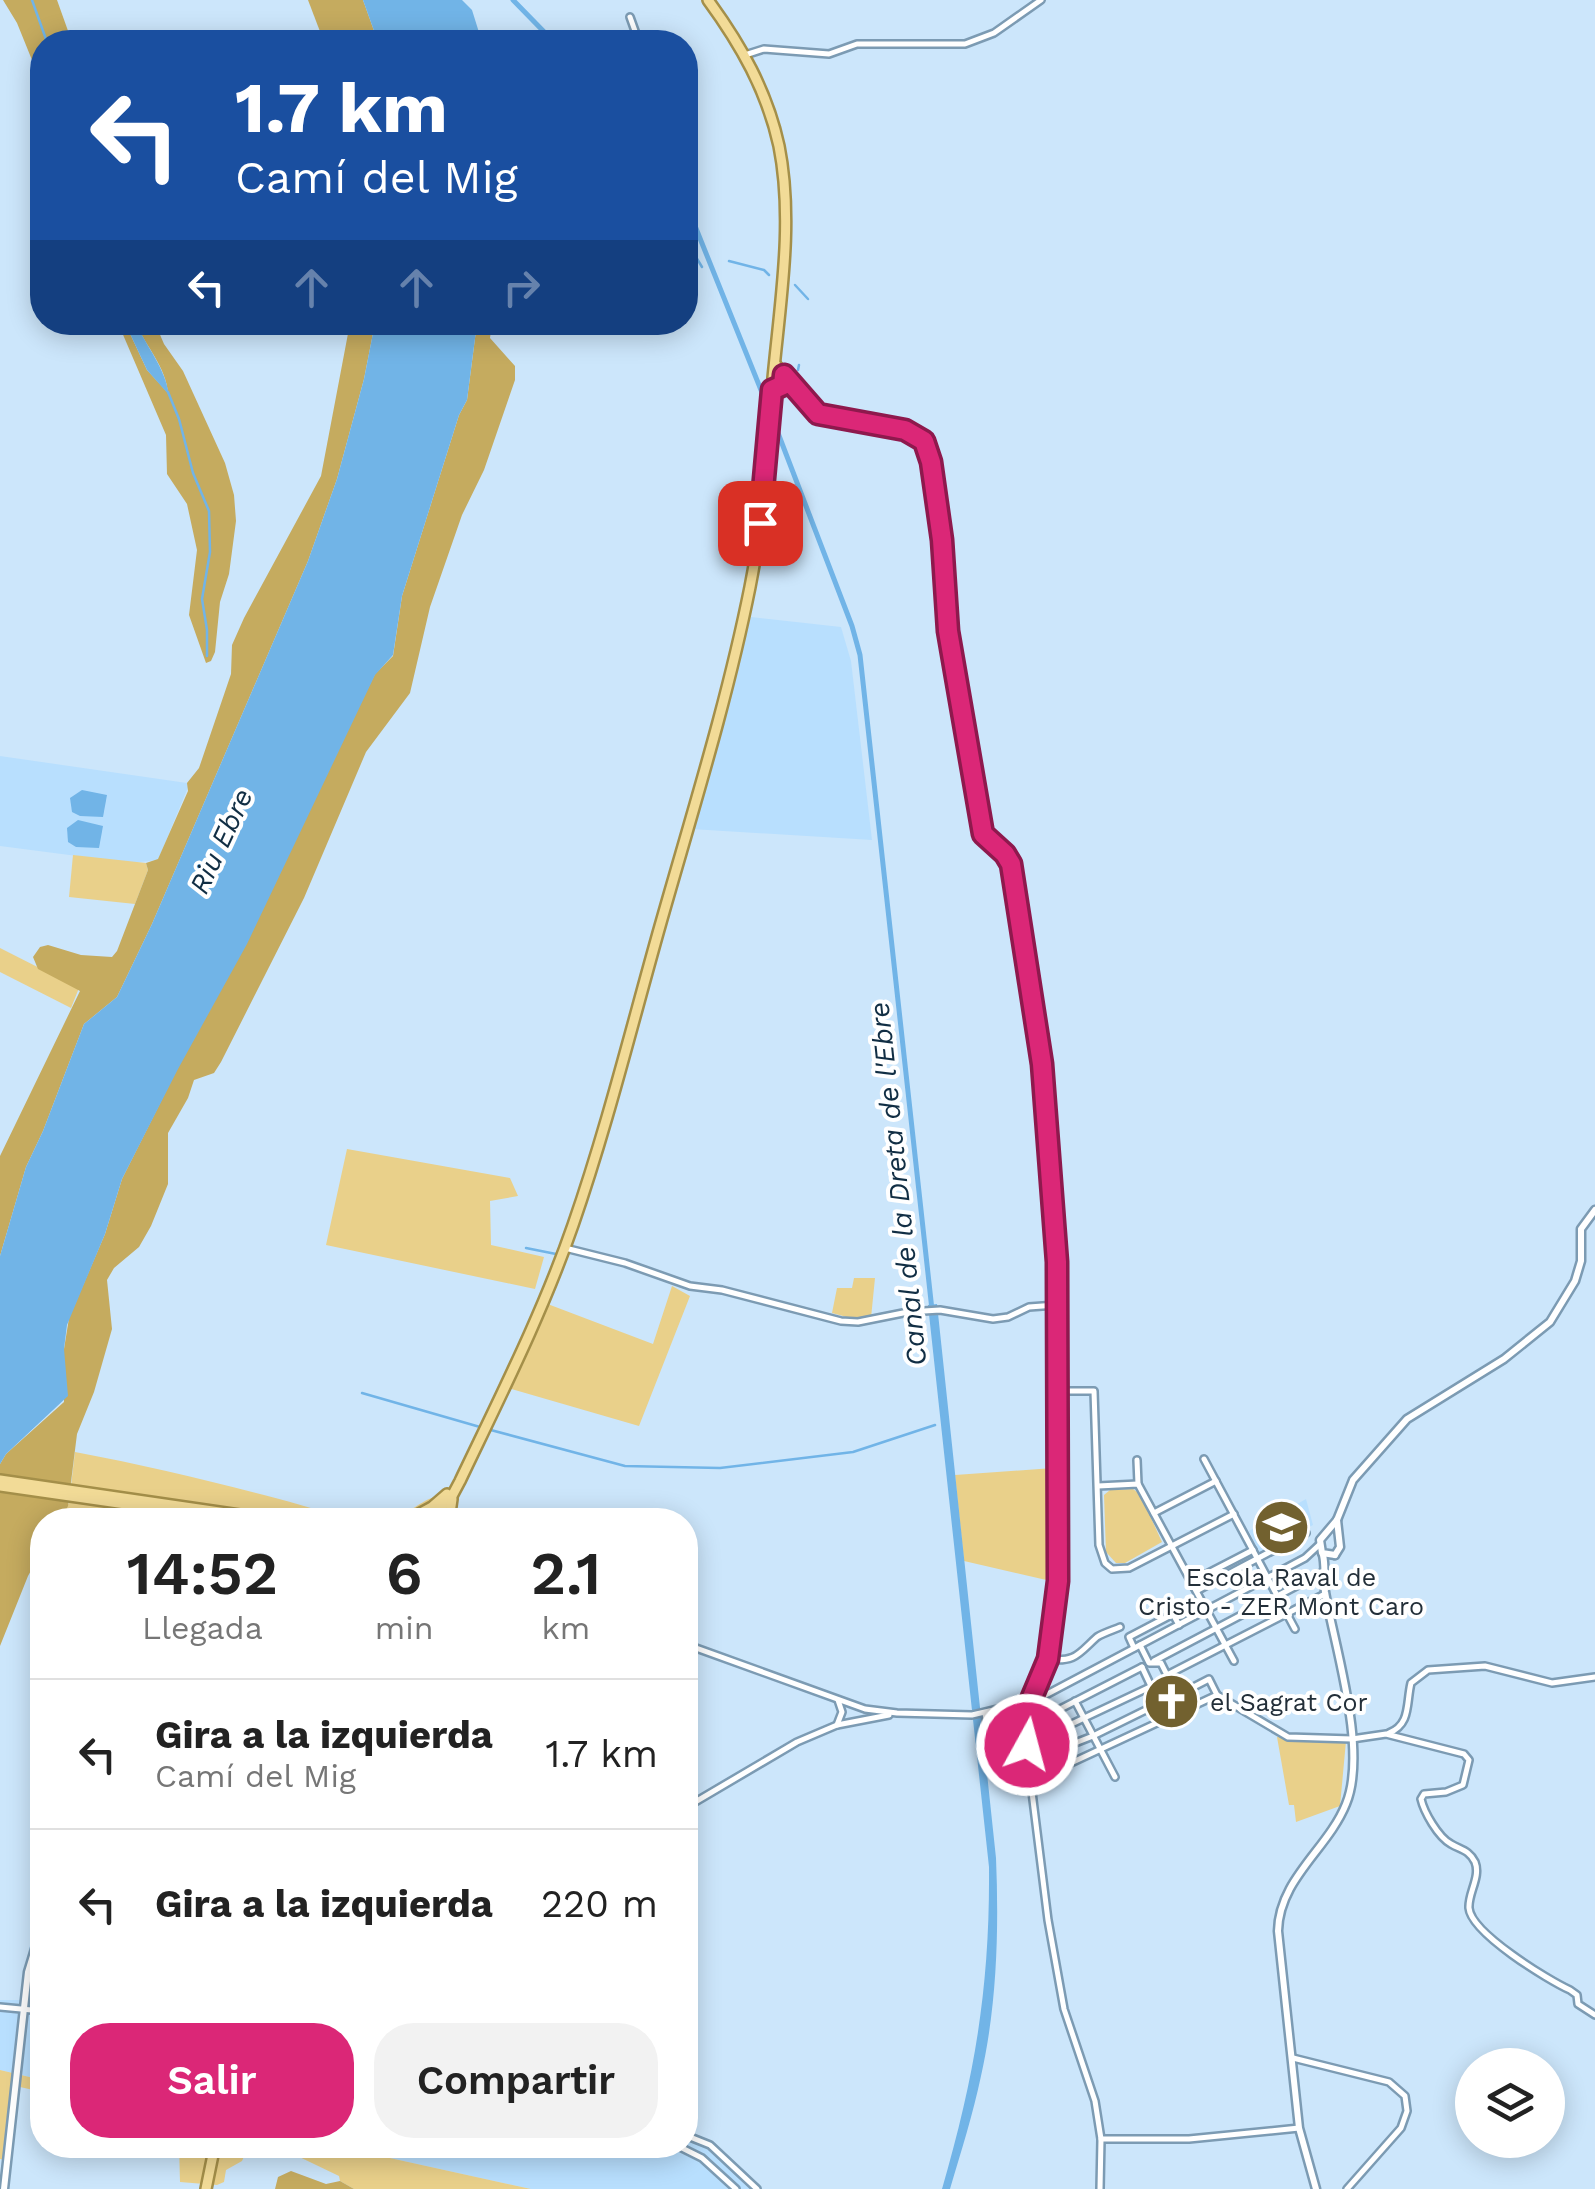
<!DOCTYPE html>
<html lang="es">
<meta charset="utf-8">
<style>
body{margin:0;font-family:"Work Sans",sans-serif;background:#f2f2f2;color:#222;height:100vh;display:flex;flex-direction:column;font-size:38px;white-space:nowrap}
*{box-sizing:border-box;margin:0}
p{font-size:32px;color:#767676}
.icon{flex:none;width:55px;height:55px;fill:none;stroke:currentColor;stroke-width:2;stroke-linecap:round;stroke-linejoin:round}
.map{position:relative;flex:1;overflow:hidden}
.side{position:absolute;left:30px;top:1508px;width:668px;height:650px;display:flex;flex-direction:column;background:#fff;border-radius:40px;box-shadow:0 5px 25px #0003}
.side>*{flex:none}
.top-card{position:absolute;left:30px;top:30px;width:668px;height:305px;border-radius:40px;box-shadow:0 5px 25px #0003;background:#1a4fa0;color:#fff;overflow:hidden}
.tools{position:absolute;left:1455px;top:2048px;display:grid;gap:20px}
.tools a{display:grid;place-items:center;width:110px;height:110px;border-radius:50%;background:#fff;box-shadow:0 5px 25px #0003;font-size:50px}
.pin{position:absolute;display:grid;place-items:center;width:85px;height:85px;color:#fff;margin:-42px;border-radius:20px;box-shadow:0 5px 15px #0006}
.me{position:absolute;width:110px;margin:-55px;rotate:7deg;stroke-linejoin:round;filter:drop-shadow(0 0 8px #0008)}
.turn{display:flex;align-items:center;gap:35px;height:210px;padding:0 40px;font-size:45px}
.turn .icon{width:130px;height:130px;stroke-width:2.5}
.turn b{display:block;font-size:70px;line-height:85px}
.lanes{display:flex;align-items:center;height:95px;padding:0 40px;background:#0003;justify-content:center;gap:50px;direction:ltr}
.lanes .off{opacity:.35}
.eta{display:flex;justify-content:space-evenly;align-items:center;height:170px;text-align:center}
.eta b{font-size:60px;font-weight:600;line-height:70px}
.action{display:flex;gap:20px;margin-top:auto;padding:20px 40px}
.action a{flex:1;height:115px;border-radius:40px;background:#db2777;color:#fff;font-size:40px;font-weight:600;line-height:115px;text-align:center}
.action a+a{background:#f2f2f2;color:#222}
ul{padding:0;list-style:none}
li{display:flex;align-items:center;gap:30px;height:150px;padding:0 40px;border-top:2px solid #e0e0e0}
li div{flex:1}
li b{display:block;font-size:38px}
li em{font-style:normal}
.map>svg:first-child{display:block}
.built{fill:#b8dffe}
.green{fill:#e9d08a}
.forest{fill:#c5ab5f}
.water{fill:#71b4e7}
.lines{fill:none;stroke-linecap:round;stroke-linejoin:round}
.stream{stroke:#71b4e7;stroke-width:2.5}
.canal{stroke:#71b4e7;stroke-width:5}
.minor-casing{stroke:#7c9bb3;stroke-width:10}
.tertiary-casing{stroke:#7c9bb3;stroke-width:11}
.primary-casing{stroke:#a48f49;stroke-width:14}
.minor{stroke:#fff;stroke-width:5}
.tertiary{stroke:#fff;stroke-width:6}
.primary{stroke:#f2db97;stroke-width:9}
.route-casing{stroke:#8e194d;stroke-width:25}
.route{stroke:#db2777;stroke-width:18}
.labels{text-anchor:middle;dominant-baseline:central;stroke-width:8;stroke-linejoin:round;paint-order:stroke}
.poi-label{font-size:25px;fill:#232f39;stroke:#fff}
.water-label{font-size:28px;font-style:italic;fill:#112e44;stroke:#fff}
</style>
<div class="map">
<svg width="1595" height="2189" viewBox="0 0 1595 2189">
<rect width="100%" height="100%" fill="#cce6fb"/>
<g class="built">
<polygon points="751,617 841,627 851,661 872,840 691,829"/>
<polygon points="0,756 187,783 189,785 158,860 131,863 0,846"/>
<polygon points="1306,1499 1313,1525 1260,1553 1249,1531"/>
<polygon points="42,1917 42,2080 0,2070 0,2000 22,2000 29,1948"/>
<polygon points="685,2138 700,2142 752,2189 531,2189 331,2145 685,2145"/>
</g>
<g class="green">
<polygon points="73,855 146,863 148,870 135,904 69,897"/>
<polygon points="0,948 79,988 71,1008 0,972"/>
<polygon points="347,1149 510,1178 518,1196 490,1201 491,1245 544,1257 535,1289 326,1245"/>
<polygon points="854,1278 875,1278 871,1318 854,1319 832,1313 837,1288 852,1288"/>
<polygon points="672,1286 690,1296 639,1426 508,1388 545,1303 653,1344"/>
<path d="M75,1452C139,1464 202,1479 264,1495C297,1503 328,1515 362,1518C375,1519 388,1519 400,1515C424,1505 429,1491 457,1498L454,1520H91L64,1514L69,1502Z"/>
<polygon points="1053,1468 1055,1582 964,1561 955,1475"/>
<polygon points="1133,1489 1140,1494 1162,1542 1125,1563 1116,1563 1106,1552 1104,1495 1110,1490"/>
<polygon points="1277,1737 1346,1741 1340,1806 1296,1822 1294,1805 1289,1805"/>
<polygon points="0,2070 42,2080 42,2092 20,2087 11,2161 0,2159"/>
<polygon points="179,2145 249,2145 242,2161 226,2170 224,2182 217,2185 180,2182"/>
<polygon points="266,2145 331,2145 531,2189 354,2189 340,2181 339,2176 289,2152"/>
</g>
<g class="forest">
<polygon points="3,0 57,0 72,42 42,42 42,103 34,65 17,23"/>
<polygon points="308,0 363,0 378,42 324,42"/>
<path d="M118,323H125L147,370L168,393C166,367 146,347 136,323H155L164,344L183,371L225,463L234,495L236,521L229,574L220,602L215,652L211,661L206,663L189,615L197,550L187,504L167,474L166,435Z"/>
<polygon points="350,323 375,323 364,379 337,479 308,561 152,924 117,997 84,1024 43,1131 26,1167 0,1256 0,1156 80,991 38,969 33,957 40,947 48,945 81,955 112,957 117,951 148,870 146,863 158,859 188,791 187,783 199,768 231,674 232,645 244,618 321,476"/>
<polygon points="477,323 492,323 490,338 515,366 515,380 484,470 462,515 430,607 410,693 366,752 304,898 221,1062 214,1073 194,1080 188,1098 168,1133 168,1184 151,1226 139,1247 114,1268 107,1280 112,1329 94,1392 77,1434 68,1506 61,1520 42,1520 42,1551 28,1576 0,1646 0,1464 6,1454 64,1402 64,1349 69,1318 105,1234 122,1179 375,674 393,656 402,596 459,415 467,400"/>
<polygon points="291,2171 326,2184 340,2181 354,2189 275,2189 278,2177"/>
</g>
<g class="water">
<polygon points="363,0 462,0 472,10 482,42 378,42"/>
<path d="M125,323H136C147,348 165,367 169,395L147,370Z"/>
<polygon points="375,323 477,323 467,400 459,415 402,596 393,655 375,675 247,944 178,1069 122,1179 105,1234 67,1325 64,1349 68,1396 6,1454 0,1464 0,1256 26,1167 43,1131 84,1024 117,997 152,924 308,561 337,479 364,379"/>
<polygon points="82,790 107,795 103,817 80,816 72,812 70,798"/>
<polygon points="78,820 103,826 99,848 76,847 68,842 67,828"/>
<path d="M937,1304L996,1858C999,1930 997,2005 981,2076C973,2114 961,2152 950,2189H942C975,2075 990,1987 989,1867L928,1305Z"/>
</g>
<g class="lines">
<g class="stream">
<polyline points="32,0 47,42"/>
<polyline points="685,250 693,252 702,267"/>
<polyline points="729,261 764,270 769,275"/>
<polyline points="795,285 808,299"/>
<polyline points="798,370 799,365"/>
<polyline points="168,392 179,419 193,473 209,511 210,552 202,599 207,630 207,656"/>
<polyline points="572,1247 591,1252"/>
<polyline points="526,1248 556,1254"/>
<polyline points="362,1393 480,1427"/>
<polyline points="487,1429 625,1466 720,1468 853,1452 935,1425"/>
</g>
<g class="canal">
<polyline points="513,0 554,42"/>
<polyline points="685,201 769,410"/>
<polyline points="773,420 852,626 860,655 932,1310"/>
</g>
<defs>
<g id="minor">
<polyline points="630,17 639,42"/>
<polyline points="745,55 764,49 829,54 857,44 965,44 994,33 1041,0"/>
<path d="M799,392L818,414C846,420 915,423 927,448L942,540L948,631L983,834L1011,864L1042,1064L1057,1234L1058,1581L1047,1659L1030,1701L1027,1752L1048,1920L1064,2009L1095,2101L1101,2139L1100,2189"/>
<polyline points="565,1248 625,1263 690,1286 722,1290 841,1321 858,1322 908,1312 940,1310 993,1319 1008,1317 1029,1307 1056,1305"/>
<polyline points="1057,1391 1094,1391 1099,1545 1105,1563 1112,1569 1129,1568 1234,1514"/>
<polyline points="1204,1459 1295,1629"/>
<polyline points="1137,1460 1138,1484"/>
<polyline points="1098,1486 1138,1484 1234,1661"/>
<polyline points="1154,1513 1216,1481"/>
<polyline points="1193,1581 1253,1550"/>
<polyline points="1198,1590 1306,1533"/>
<polyline points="685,1644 865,1709 897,1713 972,1715 1036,1700 1305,1558 1319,1545"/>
<polyline points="1140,1645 1149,1663 1161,1663 1185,1711"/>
<polyline points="1134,1648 1129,1637 1173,1614 1179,1625"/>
<path d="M1047,1659C1076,1663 1079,1653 1097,1637C1103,1633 1113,1630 1120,1627"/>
<polyline points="1154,1661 1325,1571"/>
<polyline points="1142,1667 1167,1720"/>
<polyline points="1167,1675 1325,1594"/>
<polyline points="1178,1695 1209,1679 1217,1695"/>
<path d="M1217,1695L1288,1737L1352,1739L1386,1734L1464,1754L1469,1760L1463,1785L1446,1792L1424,1794L1421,1799C1424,1812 1438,1837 1451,1844C1461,1850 1469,1850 1475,1862C1481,1877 1468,1893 1469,1908C1471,1933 1548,1980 1570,1990L1577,1995L1578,2004L1595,2015"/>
<polyline points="1075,1701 1115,1777"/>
<polyline points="985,1713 988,1735 1027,1726 1142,1667"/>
<polyline points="837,1725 842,1712 838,1700"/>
<path d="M1389,1733C1411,1724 1406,1704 1411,1683L1428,1670L1485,1666L1552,1683L1595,1677"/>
<polyline points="1027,1745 1150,1687"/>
<polyline points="1029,1761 1093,1736 1158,1704"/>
<polyline points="1030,1782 1217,1695"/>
<polyline points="685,1808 797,1742 837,1725 889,1715"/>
<polyline points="0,2007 42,2011"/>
<polyline points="1293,2058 1389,2082 1405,2096 1407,2111 1401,2128 1347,2189"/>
<polyline points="685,2135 710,2145 757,2189"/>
<polyline points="1101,2139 1189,2139 1299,2128"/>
<polyline points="676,2145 702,2158 736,2189"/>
</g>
<g id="tertiary">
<polyline points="1335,1555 1322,1553 1320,1540 1337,1520 1353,1480 1407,1419 1504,1359 1550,1322 1575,1281 1581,1261 1581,1229 1595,1210"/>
<polyline points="1335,1555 1340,1547 1337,1520"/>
<polyline points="4,2189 28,1972 42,1926"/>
<path d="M1316,2189L1299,2128L1278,1931C1279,1879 1328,1849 1346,1804C1368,1751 1335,1648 1325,1592C1323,1579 1326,1568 1323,1555"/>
</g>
<g id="primary">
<polyline points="775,364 799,392"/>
<polyline points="0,1480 275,1520"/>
<polyline points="0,1486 202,1515"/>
<polyline points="408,1520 432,1507 447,1494"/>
<path d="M429,1520L452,1496L460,1481C500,1397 543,1312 573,1225C607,1127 632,1025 660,926C692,813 727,702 750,587C764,518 766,448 773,378C780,303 794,221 779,146C767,91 741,45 708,0"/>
<polyline points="449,1520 452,1499"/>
<polyline points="206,2189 215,2145"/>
</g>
</defs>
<use href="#minor" class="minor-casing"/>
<use href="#tertiary" class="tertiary-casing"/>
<use href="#primary" class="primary-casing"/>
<use href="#minor" class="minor"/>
<use href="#tertiary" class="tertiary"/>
<use href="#primary" class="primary"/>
</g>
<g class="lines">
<defs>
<polyline id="route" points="760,523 772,390 783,385 784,375 818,414 905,430 924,441 931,462 942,540 948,631 983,834 1005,854 1011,864 1042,1064 1057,1262 1058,1581 1048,1659 1030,1702 1027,1745"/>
</defs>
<use href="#route" class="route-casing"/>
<use href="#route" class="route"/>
</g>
<defs>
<symbol id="school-disc" viewBox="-11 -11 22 22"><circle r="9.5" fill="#72612f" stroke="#fff"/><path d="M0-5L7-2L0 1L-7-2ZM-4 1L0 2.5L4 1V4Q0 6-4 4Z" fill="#fff"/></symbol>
<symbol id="church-disc" viewBox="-11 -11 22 22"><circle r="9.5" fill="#72612f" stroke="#fff"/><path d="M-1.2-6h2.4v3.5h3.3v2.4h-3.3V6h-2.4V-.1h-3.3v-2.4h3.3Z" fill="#fff"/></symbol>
</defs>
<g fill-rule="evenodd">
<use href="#school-disc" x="1250" y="1496" width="63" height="63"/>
<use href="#church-disc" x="1140" y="1670" width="63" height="63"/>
</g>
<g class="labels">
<g class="poi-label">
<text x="1281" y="1577">Escola Raval de<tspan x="1281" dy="29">Cristo - ZER Mont Caro</tspan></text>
<text x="1210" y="1702" text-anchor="start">el Sagrat Cor</text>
</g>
<g class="water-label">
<text transform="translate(221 841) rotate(-65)">Riu Ebre</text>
<text transform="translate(898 1184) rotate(-96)">Canal de la Dreta de l'Ebre</text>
</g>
</g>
</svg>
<div class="tools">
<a><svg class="icon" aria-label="layers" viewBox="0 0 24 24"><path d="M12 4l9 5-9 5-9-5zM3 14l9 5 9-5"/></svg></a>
</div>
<div class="pin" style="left:760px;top:523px;background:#d93025"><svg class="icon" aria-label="arrive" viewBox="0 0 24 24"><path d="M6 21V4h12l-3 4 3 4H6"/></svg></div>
<svg class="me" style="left:1027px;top:1745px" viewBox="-20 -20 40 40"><circle r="17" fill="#db2777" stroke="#fff" stroke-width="3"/><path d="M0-11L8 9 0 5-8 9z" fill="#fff"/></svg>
<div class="top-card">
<div class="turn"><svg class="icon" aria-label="left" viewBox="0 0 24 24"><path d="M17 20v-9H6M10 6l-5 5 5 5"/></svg><div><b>1.7 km</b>Camí del Mig</div></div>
<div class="lanes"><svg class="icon" aria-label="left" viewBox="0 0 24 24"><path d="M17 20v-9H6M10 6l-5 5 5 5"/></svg><svg class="icon off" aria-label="ahead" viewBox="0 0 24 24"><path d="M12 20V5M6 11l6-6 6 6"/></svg><svg class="icon off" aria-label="ahead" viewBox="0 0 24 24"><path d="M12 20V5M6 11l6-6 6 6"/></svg><svg class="icon off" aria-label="right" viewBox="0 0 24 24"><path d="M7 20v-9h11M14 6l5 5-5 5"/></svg></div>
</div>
<section class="side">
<div class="eta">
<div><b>14:52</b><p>Llegada</p></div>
<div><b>6</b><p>min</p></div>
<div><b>2.1</b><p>km</p></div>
</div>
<ul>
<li><svg class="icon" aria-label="left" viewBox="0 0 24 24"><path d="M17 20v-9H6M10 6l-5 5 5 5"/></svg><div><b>Gira a la izquierda</b><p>Camí del Mig</p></div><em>1.7 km</em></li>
<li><svg class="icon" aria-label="left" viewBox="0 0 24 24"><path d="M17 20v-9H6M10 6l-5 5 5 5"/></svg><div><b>Gira a la izquierda</b></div><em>220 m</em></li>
</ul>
<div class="action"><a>Salir</a><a>Compartir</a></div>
</section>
</div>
